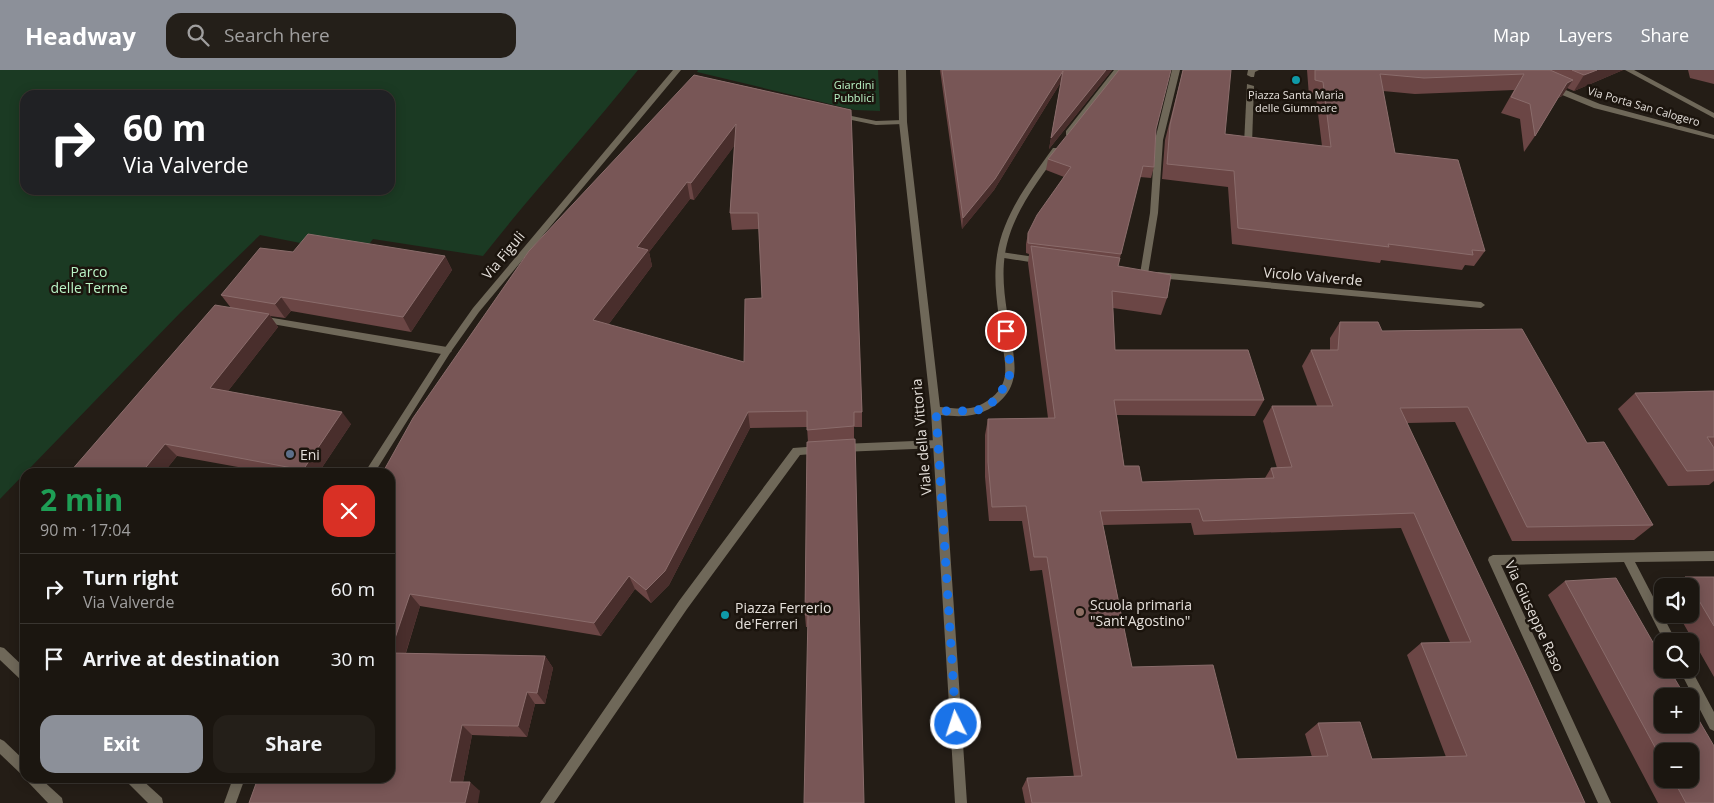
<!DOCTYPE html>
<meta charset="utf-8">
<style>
body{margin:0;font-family:"Open Sans",sans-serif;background:#241f19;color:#f1f3f6;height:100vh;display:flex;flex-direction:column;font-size:19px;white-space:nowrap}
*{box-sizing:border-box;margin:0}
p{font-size:16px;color:#a09f9f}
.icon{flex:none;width:28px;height:28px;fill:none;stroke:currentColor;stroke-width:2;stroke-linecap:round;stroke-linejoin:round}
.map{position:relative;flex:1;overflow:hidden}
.side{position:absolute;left:20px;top:398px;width:375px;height:315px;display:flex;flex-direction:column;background:#1b1610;border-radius:15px;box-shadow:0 2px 12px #0003,0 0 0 1px #393530}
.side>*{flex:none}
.top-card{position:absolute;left:20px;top:20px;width:375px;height:105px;border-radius:15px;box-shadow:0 2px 12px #0003,0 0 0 1px #393530;background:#202124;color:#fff;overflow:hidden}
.fabs{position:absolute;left:1654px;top:508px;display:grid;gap:10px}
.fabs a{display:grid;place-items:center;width:45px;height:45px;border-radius:10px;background:#1b1610;box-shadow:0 2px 12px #0003,0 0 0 1px #393530;font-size:25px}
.pin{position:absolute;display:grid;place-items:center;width:42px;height:42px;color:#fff;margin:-21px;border:2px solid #fff;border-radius:50%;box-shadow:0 1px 5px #0007}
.me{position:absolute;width:55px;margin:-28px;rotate:356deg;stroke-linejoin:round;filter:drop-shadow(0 0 4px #0008)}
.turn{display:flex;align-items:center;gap:18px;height:105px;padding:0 20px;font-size:22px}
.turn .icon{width:65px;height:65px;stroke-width:2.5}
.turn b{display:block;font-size:35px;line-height:42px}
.round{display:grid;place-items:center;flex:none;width:52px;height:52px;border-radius:15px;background:#241f19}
.headline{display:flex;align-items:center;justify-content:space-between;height:85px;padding:0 20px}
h1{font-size:30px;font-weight:700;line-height:38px;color:#1e9e55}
.primary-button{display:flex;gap:10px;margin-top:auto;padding:10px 20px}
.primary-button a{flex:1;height:58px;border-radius:15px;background:#8c9099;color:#fff;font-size:20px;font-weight:700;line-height:58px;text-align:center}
.primary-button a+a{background:#241f19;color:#f1f3f6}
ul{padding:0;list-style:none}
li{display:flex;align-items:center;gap:15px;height:70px;padding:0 20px;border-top:1px solid #393530}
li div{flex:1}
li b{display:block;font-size:19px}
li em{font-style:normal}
header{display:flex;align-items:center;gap:30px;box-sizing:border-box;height:70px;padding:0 25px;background:#8c9099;color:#fff}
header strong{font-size:24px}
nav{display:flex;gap:28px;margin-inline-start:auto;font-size:18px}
.search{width:350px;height:45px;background:#241f19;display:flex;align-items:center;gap:12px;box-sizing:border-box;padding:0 18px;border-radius:15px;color:#a09f9f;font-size:19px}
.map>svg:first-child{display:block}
.green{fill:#1b3a23;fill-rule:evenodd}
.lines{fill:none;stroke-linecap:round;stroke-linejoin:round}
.service{fill:#6f6859;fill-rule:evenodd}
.minor{fill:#6f6859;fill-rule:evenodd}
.tertiary{fill:#6f6859;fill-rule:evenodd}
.wall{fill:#6b4645;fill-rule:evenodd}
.shaded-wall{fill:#492e2c}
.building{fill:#785656;stroke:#8a6c6b;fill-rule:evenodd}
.route{stroke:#1a73e8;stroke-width:9;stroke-dasharray:0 16.2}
.culture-dot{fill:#0f9aa8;stroke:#1b140d;stroke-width:2}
.service-dot{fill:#5c6f8a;stroke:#1b140d;stroke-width:2}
.education-dot{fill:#8d6e63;stroke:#1b140d;stroke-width:2}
.labels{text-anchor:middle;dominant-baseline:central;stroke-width:5;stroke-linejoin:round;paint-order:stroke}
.far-park-label{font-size:11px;fill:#baf4c6;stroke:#1b140d}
.far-poi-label{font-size:11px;fill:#e6e1dc;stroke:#1b140d}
.far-street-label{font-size:11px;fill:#e6e1dc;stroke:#1b140d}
.street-label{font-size:14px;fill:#e6e1dc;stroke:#1b140d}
.park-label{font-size:14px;fill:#baf4c6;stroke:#1b140d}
.poi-label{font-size:14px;fill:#e6e1dc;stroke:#1b140d;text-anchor:start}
</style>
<header>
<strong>Headway</strong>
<div class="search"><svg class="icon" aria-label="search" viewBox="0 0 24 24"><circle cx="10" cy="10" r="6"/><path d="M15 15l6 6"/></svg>Search here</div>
<nav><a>Map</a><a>Layers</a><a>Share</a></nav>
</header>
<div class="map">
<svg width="1714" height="733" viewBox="0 0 1714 733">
<rect width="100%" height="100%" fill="#241d16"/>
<g class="green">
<path d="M0,0H638C588,63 533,122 483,186L373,169L361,185L260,165L180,243L0,429ZM25,25H390V120H25Z"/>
<polygon points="698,0 878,0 880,41 855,40 697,2"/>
</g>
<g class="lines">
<g class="service">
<polygon points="1248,0 1259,0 1255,2 1254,7 1251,7 1247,5"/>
<polygon points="1247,14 1254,16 1252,74 1248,76 1244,74"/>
<polygon points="837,43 876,51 903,50 907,52 903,54 876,55 837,47"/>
<polygon points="261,246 447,277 452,281 447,285 261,252 256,249"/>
</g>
<g class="minor">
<polygon points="1172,0 1180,0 1163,70 1158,143 1148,204 1144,207 1140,204 1150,143 1155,70"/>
<polygon points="1001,182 1042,188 1046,191 1042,194 998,187 997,185"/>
<polygon points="1158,202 1481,232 1485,235 1481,238 1158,208 1154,205"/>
<polygon points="938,370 942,371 943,374 942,377 938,378 842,382 838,381 837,378 838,375 842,374"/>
<polygon points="820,376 824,377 825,380 824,383 800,385 687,539 554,733 540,733 679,531 793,378"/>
<polygon points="1714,481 1714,491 1635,492 1676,571 1664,571 1624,492 1501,495 1611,733 1598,733 1488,490 1489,487 1493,485"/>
<polygon points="1690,597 1714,642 1714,661 1710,659 1679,599 1690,599"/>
</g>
<g class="tertiary">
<polygon points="673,0 681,0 479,242 450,283 375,402 365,402 444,279 473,238"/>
<path d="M898,0H906L907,52L940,337C952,338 964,340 975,337C985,334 999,324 1003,313C1007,303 1005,290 1003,279C1000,249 992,215 997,185C1003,145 1030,110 1053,78H1056L1060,80C1038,112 1011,144 1005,184C1000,215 1009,249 1013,280C1014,290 1016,300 1013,310C1009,328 990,342 972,345C962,347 951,346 941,345L967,733H955L931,341L899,52Z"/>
<polygon points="1114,0 1122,0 1072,65 1066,65 1066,61"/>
<polygon points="1625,0 1634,0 1714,43 1714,48"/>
<polygon points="1550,16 1556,16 1600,34 1714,65 1714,69 1594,38 1550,20"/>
<polygon points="0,577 4,578 25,598 25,612 21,610 0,590"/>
<polygon points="0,669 4,671 25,691 25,706 21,704 0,684"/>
<polygon points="26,708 40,708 62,728 63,733 48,733 28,712"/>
<polygon points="125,708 140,708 162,728 163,733 148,733 127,712"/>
<polygon points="233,708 245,708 236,733 224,733"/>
</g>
</g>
<g class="wall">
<polygon points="940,0 1112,0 1049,79 1061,12 994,120 962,159"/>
<polygon points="1183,0 1225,64 1322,76 1316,27 1309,26 1307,0 1623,0 1574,21 1567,18 1562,26 1558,28 1535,66 1524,82 1520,49 1501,43 1514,20 1415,24 1383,21 1395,83 1485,181 1474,196 1465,195 1462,200 1381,190 1380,193 1232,174 1228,117 1162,109 1165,70"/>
<polygon points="1688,0 1714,0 1714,14 1690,8"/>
<path d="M694,5L851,40L862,342V357H854V369L807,557H806L805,545L808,372L807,357L750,358L669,515L651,533L635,519L601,566L420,536L406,583L545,586L553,598L545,634H535L527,667L472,665L463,712L480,721L249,733L390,402ZM734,76L730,143L732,160L759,159L762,228L744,292L608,255L652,196L649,182L690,129L694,130Z"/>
<path d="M1156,59L1154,97L1151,108L1140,107L1118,196L1167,228L1161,245L1113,238L1115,280L1264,330L1255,346L1117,345L1124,396L1142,412L1265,408L1271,398H1277L1263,351L1272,336H1317L1302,296L1311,280H1330V268L1340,252L1382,261L1587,373L1653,455L1634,470L1512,471L1455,352L1407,353L1585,733H1025L1022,718L1027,708L1074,707L1042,500L1030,501L1022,451H989L985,407V365L988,349L1048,348L1028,193L1029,184L1026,183V174L1028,163L1064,107L1046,100L1048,89ZM1191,453L1194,465L1401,458L1450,572L1421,573L1407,585L1446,687L1372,689L1318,653L1305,664L1312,687L1237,689L1132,597L1103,455Z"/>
<polygon points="293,182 445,186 452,200 411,262 291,241 285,248 270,246 278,257 228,321 351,354 319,402 266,402 177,386 164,402 70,402 231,238 221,225"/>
<polygon points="1714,321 1714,411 1709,415 1668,416 1618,339 1635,323"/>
<polygon points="1685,507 1714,507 1714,607 1678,544 1690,544 1690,516 1672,516"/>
<path d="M1565,511L1714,733H1658L1548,525ZM1662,681L1690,709H1662Z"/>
</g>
<g class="shaded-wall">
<polygon points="1106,0 1112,0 1049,79 1051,68"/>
<polygon points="1597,0 1623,0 1574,21 1584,5"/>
<polygon points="1063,1 1061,12 994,120 962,159 963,148"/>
<polygon points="1573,10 1562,26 1556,28 1567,13"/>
<polygon points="736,54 738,71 694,130 691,113"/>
<polygon points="687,112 690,129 649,182 652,196 599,267 593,250 637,177"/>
<polygon points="445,186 452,200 411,262 403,247"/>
<polygon points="281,227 291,241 285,248 275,234"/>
<polygon points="269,244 278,257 221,330 210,318"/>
<polygon points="342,342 351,354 319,402 305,402 303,400"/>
<polygon points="748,342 750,358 669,515 651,533 646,520"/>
<polygon points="165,374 177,386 164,402 142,402"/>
<polygon points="629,506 635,519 601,566 594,553"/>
<polygon points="410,524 420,536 402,595 390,583"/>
<polygon points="545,586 553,598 545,634 537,623"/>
<polygon points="527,622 535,634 527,667 518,656"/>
<polygon points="462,655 472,665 461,722 450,712"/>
<polygon points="470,712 480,721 478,733 465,733"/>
</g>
<g class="building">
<polygon points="942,0 1106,0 1051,68 1063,1 995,109 963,148"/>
<polygon points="1119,0 1171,0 1156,59 1154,97 1143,96 1121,184 1028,173 1028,163 1037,145 1071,97 1048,89"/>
<polygon points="1183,0 1231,0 1225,64 1331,77 1323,12 1315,10 1315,0 1550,0 1573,10 1567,13 1535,66 1530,34 1511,27 1524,4 1424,8 1380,4 1395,83 1458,90 1485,181 1472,180 1473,185 1388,174 1389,177 1238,158 1234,101 1167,94 1170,55"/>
<polygon points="1572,0 1597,0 1584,5"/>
<path d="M694,5L851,40L862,342H854V356L807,360V341L748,342L665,501L646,520L629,506L594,553L410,524L390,583L545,586L537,623L527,622L518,656L462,655L450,712H470L465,733H249L258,708H390V402H383L413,348L529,181ZM736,54L730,143H758L762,228L745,229L744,292L593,250L648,180L637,177L687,112L691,113Z"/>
<polygon points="308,164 445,186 403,247 281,227 275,234 221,225 260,178 293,182"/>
<path d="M1031,176L1120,188L1118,196L1171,205L1167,228L1112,221L1115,280H1248L1264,330H1114L1124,396H1139L1142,412L1274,408L1271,398L1292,397L1272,336H1333L1311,280H1338L1340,252H1378L1382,261L1522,259L1587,373L1604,372L1653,455L1527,457L1468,337L1400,338L1528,608L1585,733H1032L1027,708L1082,706L1047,487H1034L1026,436L992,437L988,392V349L1055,348ZM1199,439L1203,451L1414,443L1471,572L1421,573L1467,686L1372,689L1360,652L1318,653L1328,686L1237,689L1213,595L1132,597L1100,441Z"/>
<polygon points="215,235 269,244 210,318 342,342 303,400 165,374 142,402 70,402"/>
<polygon points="1714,321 1714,367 1707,367 1714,378 1714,400 1687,401 1635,323"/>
<polygon points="855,369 864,733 804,733 808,545 805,545 807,372"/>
<polygon points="1685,507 1714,507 1714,556"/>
<polygon points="1616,508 1662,588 1662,599 1669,599 1685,626 1662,626 1662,654 1690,654 1690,635 1714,676 1714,733 1686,733 1673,709 1690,709 1690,681 1662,681 1662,690 1565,511"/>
</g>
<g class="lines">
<polyline class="route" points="956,654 936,341 976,341 991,334 1009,311 1010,295 1006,261"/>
</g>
<g class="culture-dot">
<circle cx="1296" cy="10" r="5"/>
<circle cx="725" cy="545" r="5"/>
</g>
<circle class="service-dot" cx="290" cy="384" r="5"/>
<circle class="education-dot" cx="1080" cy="542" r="5"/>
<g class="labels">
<g class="far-park-label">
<text x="854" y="14">Giardini<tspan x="854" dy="13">Pubblici</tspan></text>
</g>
<g class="far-poi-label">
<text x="1296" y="24">Piazza Santa Maria<tspan x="1296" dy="13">delle Giummare</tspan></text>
</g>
<g class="far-street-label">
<text transform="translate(1644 36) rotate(16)">Via Porta San Calogero</text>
</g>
<g class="street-label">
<text transform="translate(503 185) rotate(-50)">Via Figuli</text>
<text transform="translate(1313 206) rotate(5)">Vicolo Valverde</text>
<text transform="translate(921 367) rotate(-95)">Viale della Vittoria</text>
<text transform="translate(1535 546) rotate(65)">Via Giuseppe Raso</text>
</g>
<g class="park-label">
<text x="89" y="201">Parco<tspan x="89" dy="16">delle Terme</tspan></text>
</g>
<g class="poi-label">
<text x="300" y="384">Eni</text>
<text x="1090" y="534">Scuola primaria<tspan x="1090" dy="16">"Sant'Agostino"</tspan></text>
<text x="735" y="537">Piazza Ferrerio<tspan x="735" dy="16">de'Ferreri</tspan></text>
</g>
</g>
</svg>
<div class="fabs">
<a><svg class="icon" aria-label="sound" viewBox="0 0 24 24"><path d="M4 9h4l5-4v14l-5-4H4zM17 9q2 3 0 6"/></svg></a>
<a><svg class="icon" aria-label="search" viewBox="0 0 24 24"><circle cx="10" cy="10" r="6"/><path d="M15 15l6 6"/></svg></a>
<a>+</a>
<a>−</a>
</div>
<div class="pin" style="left:1006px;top:261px;background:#d93025"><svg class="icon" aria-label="arrive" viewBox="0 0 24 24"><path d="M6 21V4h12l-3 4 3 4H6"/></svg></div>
<svg class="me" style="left:956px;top:654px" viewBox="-20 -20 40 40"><circle r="17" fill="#1a73e8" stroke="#fff" stroke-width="3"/><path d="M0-11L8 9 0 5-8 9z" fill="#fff"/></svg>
<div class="top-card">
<div class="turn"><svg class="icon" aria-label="right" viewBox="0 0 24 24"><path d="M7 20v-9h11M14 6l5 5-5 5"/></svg><div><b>60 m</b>Via Valverde</div></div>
</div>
<section class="side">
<div class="headline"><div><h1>2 min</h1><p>90 m · 17:04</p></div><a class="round" style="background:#d93025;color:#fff"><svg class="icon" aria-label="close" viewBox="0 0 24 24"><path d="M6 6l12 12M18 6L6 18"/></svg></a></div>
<ul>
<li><svg class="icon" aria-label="right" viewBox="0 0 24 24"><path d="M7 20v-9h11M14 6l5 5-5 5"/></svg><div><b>Turn right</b><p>Via Valverde</p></div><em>60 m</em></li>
<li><svg class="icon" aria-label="arrive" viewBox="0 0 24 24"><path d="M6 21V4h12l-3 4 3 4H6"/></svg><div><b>Arrive at destination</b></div><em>30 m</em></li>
</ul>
<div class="primary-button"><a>Exit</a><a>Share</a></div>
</section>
</div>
